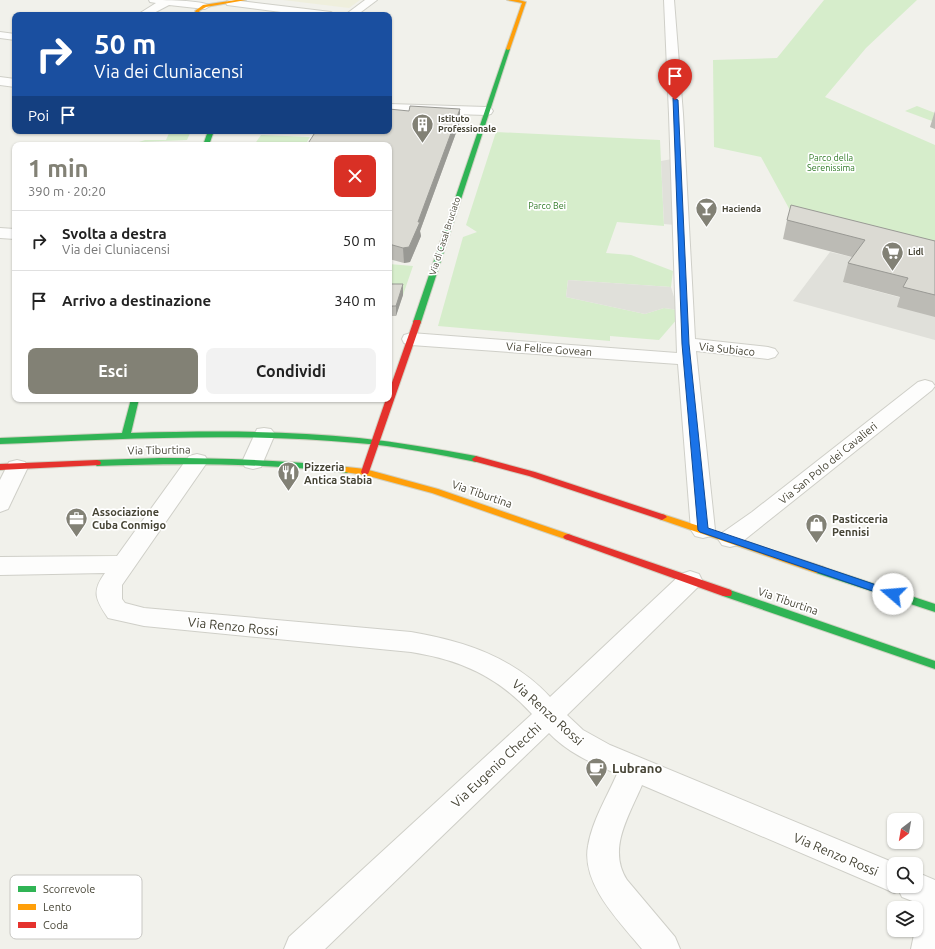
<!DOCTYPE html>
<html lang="it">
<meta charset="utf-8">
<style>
body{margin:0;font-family:Ubuntu,sans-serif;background:#f2f2f2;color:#222;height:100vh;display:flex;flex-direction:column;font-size:15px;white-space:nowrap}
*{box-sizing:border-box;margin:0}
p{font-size:13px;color:#767676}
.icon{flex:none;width:22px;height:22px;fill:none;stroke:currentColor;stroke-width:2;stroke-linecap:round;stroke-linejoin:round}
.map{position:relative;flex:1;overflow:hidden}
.side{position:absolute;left:12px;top:142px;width:380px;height:260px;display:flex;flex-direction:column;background:#fff;border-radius:8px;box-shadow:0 1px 3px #0004}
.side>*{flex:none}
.hud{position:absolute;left:12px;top:12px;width:380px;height:122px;border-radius:8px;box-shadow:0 1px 3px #0004;background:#1a4fa0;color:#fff;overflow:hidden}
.needle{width:26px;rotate:211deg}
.fabs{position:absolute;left:887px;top:813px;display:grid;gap:8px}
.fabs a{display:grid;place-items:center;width:36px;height:36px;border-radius:8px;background:#fff;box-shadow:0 1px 3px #0004;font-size:20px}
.pin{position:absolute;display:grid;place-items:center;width:34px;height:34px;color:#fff;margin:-41px -17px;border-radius:50% 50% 50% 0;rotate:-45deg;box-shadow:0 0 4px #0007}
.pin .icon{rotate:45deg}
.me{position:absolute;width:44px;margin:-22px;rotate:288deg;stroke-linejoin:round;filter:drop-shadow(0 0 3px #0008)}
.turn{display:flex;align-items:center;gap:14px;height:84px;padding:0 16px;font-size:18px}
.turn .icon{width:52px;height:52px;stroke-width:2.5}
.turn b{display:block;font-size:28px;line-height:34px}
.then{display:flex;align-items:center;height:38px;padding:0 16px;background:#0003;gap:8px;font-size:15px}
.round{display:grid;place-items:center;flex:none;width:42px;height:42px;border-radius:8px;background:#f2f2f2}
.overview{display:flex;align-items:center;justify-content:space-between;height:68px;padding:0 16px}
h1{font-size:24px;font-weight:700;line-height:30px;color:#828175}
.cta{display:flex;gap:8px;margin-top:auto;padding:8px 16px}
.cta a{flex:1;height:46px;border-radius:8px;background:#828175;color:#fff;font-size:16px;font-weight:700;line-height:46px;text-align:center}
.cta a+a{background:#f2f2f2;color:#222}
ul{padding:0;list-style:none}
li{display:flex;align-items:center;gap:12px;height:60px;padding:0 16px;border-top:1px solid #e0e0e0}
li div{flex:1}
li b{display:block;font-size:15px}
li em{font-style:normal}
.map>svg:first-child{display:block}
.education{fill:#efefdd}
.green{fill:#d6edcb}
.parking{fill:#e0e0da}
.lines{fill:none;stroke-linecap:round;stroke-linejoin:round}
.street-casing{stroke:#cfcfc8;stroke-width:2}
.fast-casing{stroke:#d1d1c3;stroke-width:2}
.slow-casing{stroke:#d1d1c3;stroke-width:2}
.jam-casing{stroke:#d1d1c3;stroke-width:2}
.street{fill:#fdfdfc;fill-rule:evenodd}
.fast{fill:#30b455;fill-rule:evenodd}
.slow{fill:#ff9f0a;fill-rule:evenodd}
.jam{fill:#e5322d;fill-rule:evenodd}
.wall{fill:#bcbbb5}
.shaded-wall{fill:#999994}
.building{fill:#dbdad3;stroke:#999994}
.route{fill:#1a73e8;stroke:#114b97}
.labels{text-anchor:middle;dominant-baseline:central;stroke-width:3.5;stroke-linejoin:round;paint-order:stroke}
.far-poi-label{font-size:9px;font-weight:bold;fill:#474536;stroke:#fff;text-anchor:start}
.far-park-label{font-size:9px;fill:#317b28;stroke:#fff}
.far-street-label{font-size:9px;fill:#474536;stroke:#fff}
.street-label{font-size:11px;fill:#474536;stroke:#fff}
.poi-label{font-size:11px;font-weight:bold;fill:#474536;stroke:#fff;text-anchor:start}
.near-street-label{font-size:13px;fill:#474536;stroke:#fff}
.near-poi-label{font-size:13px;font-weight:bold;fill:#474536;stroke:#fff;text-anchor:start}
.key{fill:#fff;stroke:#c8c7c3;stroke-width:1}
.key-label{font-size:11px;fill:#474536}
</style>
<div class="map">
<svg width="935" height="949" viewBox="0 0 935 949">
<rect width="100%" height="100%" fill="#f1f1eb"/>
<polygon class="education" points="283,0 360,0 349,8"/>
<g class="green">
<polygon points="824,0 917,0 866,48 825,97 935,145 935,246 792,214 761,157 714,147 713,60 777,58"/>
<polygon points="917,106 935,113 935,120 932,121 905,111"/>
<polygon points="170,131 191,131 187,140 139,142 145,140 166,140"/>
<polygon points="496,132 660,140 664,226 617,222 606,253 631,255 673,271 671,287 568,280 566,297 645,314 664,308 678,310 678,318 659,340 610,336 610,341 438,326 463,237 477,232 466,225"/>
<polygon points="261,135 310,137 305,145 254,145"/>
<polygon points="389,264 413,266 403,295 389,294"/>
</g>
<g class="parking">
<polygon points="672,159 675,225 664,224 661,161"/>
<polygon points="830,252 860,259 846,283 902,298 935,316 935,340 793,301"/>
<polygon points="568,280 671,287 678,310 664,308 645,314 566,297"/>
</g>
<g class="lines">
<defs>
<g id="street">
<path d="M149,0C160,0 204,0 210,6L205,9L169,5L150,15H137L156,3L150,2Z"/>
<polygon points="232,0 331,12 336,15 304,15 227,5 226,3 227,1"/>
<polygon points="365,0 377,0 357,15 345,15"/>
<polygon points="664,0 674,0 683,114 695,339 768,347 775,349 778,353 775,357 768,359 696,351 715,530 711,536 703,538 695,536 691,530 678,364 411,345 404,343 402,339 404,335 411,333 677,353 669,114"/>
<polygon points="0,32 15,34 15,40 0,38"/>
<polygon points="0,77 15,79 15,87 0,85"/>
<polygon points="389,104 486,107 491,108 493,111 491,114 486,115 389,112"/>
<polygon points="0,228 15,229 15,239 0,238"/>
<polygon points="925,380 932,382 935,386 932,390 738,545 730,547 722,545 718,539 722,533 752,512 918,382"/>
<polygon points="264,428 271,429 275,434 261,467 253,469 245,467 242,462 257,429"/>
<path d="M197,454L205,456L208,461L122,585V599L125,603L144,608L411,632C464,641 513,657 550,697L681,574L690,571L699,574L702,580L699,586L567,715L583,730L610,745L897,864H894V886H916V872L935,880V949H911L915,930H916L920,904L902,897L899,891L894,893L883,888L642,785C629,816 607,849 627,880L675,937L680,949H642C620,922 581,884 588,846C592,821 607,797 617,774C592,763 568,753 549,733L325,949H284L289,937L532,714C497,676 461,660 411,652L144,626L108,618C96,600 91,592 105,573L0,575V557L117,556L189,456Z"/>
<polygon points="17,460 25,462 28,467 8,509 0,512 0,480 9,462"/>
</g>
<g id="fast">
<polygon points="508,48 510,49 421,322 420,324 414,324 413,322 506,49"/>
<polygon points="208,131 214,131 209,145 203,145"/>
<path d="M131,399H139L131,433C207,431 283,430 359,438C398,442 437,449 476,456L480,459L476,462C436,454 397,446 357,443C238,432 119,439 0,444V438L122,433Z"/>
<path d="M159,458C222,458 284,460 347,467L351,470L347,473C264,463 181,463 97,466L93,463L97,460Z"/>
<polygon points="820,566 935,604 935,612 816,573 815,570 816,567"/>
<polygon points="727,589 935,661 935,669 723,596 722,593 723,590"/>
</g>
<g id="slow">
<polygon points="236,0 246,0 206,7 199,11 202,15 198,15 195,11 203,5"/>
<polygon points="507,0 519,0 526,2 510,49 508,50 506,49 522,3"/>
<polygon points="347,467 365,469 438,489 571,535 573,537 571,539 568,540 432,493 365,475 344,472 343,470 344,468"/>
<polygon points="662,514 824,567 825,570 824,573 816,573 659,519 657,517 659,515"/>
</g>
<g id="jam">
<polygon points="414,320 420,320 421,322 369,472 368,474 362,474 361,472 386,399 389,399 389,391"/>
<polygon points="476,456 535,472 665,515 667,517 662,520 659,519 529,476 473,461 472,459"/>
<polygon points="97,460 100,461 101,463 100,465 0,470 0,464"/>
<polygon points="568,534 731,590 732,593 731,596 723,596 565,539 563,537 565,535"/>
</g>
</defs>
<use href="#street" class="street-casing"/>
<use href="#fast" class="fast-casing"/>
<use href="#slow" class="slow-casing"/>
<use href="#jam" class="jam-casing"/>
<use href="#street" class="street"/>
<use href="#fast" class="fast"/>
<use href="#slow" class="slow"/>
<use href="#jam" class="jam"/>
</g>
<g class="wall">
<polygon points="460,109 460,122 420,231 421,236 410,262 404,263 389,259 389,145 409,111"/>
<polygon points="935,111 935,129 930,127"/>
<polygon points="787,220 935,241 935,317 897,307 900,297 843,282 848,263 852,257 783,239"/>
<polygon points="389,284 403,284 403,295 396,316 392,316"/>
</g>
<g class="shaded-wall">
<polygon points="460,109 460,122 420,231 421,236 410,262 404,263 403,248 418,222"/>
<polygon points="403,284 403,295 396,316 396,306"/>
<polygon points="392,306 392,316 389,326 389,314"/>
</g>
<g class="building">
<polygon points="410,106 460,109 418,222 420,222 409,247 403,248 389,244 389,145 307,145 316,131 389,131 389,109 409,111"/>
<polygon points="791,205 935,241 935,295 903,287 908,278 848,263 865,240 787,220"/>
<polygon points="389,284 403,284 396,306 392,306 389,314"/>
</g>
<polygon class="route" points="673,98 678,100 689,344 708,528 897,592 898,594 897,597 890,597 700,532 698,530 682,344"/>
<defs>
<symbol id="building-pin" viewBox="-11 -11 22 30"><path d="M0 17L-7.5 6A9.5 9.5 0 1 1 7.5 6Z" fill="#828175" stroke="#fff"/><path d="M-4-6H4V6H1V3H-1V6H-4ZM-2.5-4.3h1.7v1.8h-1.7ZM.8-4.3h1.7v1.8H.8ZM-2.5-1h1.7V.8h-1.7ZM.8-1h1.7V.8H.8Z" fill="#fff"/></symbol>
<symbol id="bar-pin" viewBox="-11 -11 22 30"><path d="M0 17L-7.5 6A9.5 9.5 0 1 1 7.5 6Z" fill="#828175" stroke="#fff"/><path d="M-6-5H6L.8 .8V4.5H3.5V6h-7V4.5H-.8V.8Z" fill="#fff"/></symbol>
<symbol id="supermarket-pin" viewBox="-11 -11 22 30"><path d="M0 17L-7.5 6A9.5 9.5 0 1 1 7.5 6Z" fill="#828175" stroke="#fff"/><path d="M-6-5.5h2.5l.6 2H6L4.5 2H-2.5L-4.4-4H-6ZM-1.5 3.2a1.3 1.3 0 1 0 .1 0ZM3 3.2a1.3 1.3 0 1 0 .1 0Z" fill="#fff"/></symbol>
<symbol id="restaurant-pin" viewBox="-11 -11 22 30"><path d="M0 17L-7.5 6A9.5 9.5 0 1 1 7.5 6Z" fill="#828175" stroke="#fff"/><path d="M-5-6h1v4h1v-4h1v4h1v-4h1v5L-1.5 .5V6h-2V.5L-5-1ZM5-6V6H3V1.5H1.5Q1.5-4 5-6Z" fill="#fff"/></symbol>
<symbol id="office-pin" viewBox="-11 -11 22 30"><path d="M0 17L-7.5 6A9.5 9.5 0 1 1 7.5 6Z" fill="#828175" stroke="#fff"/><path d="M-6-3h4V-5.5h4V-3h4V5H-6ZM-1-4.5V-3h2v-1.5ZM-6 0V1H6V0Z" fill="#fff"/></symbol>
<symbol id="shop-pin" viewBox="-11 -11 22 30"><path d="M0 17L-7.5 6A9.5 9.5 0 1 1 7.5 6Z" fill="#828175" stroke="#fff"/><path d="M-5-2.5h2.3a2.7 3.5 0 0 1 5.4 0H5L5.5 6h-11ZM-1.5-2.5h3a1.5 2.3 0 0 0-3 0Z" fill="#fff"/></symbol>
<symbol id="cafe-pin" viewBox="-11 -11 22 30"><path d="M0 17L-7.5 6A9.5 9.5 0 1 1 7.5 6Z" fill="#828175" stroke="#fff"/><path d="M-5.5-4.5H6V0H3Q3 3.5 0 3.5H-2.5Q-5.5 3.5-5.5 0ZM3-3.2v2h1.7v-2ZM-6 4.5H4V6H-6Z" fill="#fff"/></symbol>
</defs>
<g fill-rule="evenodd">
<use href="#building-pin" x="410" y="112" width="25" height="34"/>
<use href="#bar-pin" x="694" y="196" width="25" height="34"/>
<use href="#supermarket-pin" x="880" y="240" width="25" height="34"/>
<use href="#restaurant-pin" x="276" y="460" width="25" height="34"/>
<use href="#office-pin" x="64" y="506" width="25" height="34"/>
<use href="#shop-pin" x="804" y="512" width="25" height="34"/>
<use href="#cafe-pin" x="584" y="756" width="25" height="34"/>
</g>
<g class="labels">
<g class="far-poi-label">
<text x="438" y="119">Istituto<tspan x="438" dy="10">Professionale</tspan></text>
<text x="722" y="209">Hacienda</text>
<text x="908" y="252">Lidl</text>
</g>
<g class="far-park-label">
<text x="831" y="158">Parco della<tspan x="831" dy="10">Serenissima</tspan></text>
<text x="547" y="206">Parco Bei</text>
</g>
<g class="far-street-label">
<text transform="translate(445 236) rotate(-72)">Via di Casal Bruciato</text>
</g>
<g class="street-label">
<text transform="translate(549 349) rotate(4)">Via Felice Govean</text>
<text transform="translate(727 349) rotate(6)">Via Subiaco</text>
<text transform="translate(159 450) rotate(-1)">Via Tiburtina</text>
<text transform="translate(828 463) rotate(-39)">Via San Polo dei Cavalieri</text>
<text transform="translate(482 494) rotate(19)">Via Tiburtina</text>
<text transform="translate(788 601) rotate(19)">Via Tiburtina</text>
</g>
<g class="poi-label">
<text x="304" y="467">Pizzeria<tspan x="304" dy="13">Antica Stabia</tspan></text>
<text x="92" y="512">Associazione<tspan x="92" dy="13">Cuba Conmigo</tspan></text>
<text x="832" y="519">Pasticceria<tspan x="832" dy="13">Pennisi</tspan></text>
</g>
<g class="near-street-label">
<text transform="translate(233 626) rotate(6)">Via Renzo Rossi</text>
<text transform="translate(548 712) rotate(42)">Via Renzo Rossi</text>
<text transform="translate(496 765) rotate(-43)">Via Eugenio Checchi</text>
<text transform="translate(836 854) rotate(23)">Via Renzo Rossi</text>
</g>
<g class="near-poi-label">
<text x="612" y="768">Lubrano</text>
</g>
</g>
<rect x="10" y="875" width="132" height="64" rx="6" class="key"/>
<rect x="18" y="886" width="18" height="6" fill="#30b455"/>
<rect x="18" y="904" width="18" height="6" fill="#ff9f0a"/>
<rect x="18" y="922" width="18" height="6" fill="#e5322d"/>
<g class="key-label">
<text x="43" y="893">Scorrevole</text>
<text x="43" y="911">Lento</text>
<text x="43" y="929">Coda</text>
</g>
</svg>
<div class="fabs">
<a><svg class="needle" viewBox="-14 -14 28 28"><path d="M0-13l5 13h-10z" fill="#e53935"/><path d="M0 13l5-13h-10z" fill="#767676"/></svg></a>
<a><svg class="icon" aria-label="search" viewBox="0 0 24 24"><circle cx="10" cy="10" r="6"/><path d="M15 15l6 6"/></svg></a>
<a><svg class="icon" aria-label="layers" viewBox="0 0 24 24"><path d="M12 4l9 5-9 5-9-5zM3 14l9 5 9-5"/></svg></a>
</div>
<div class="pin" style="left:675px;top:100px;background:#d93025"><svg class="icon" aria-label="arrive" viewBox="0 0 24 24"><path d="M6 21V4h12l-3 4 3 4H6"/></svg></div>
<svg class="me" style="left:893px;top:594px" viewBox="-20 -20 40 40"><circle r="19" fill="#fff"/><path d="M0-13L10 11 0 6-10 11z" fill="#1a73e8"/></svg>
<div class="hud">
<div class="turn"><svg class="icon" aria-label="right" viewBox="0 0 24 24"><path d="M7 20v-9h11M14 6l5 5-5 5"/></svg><div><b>50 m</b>Via dei Cluniacensi</div></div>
<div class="then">Poi<svg class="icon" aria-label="arrive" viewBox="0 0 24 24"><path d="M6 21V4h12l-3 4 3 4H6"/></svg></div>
</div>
<section class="side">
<div class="overview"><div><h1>1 min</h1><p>390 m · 20:20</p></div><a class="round" style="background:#d93025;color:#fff"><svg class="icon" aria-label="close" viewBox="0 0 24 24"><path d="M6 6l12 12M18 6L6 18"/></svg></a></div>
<ul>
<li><svg class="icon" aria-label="right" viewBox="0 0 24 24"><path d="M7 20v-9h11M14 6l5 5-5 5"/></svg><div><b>Svolta a destra</b><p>Via dei Cluniacensi</p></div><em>50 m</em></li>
<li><svg class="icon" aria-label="arrive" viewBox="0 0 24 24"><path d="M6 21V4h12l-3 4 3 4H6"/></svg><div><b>Arrivo a destinazione</b></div><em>340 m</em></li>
</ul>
<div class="cta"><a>Esci</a><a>Condividi</a></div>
</section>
</div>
